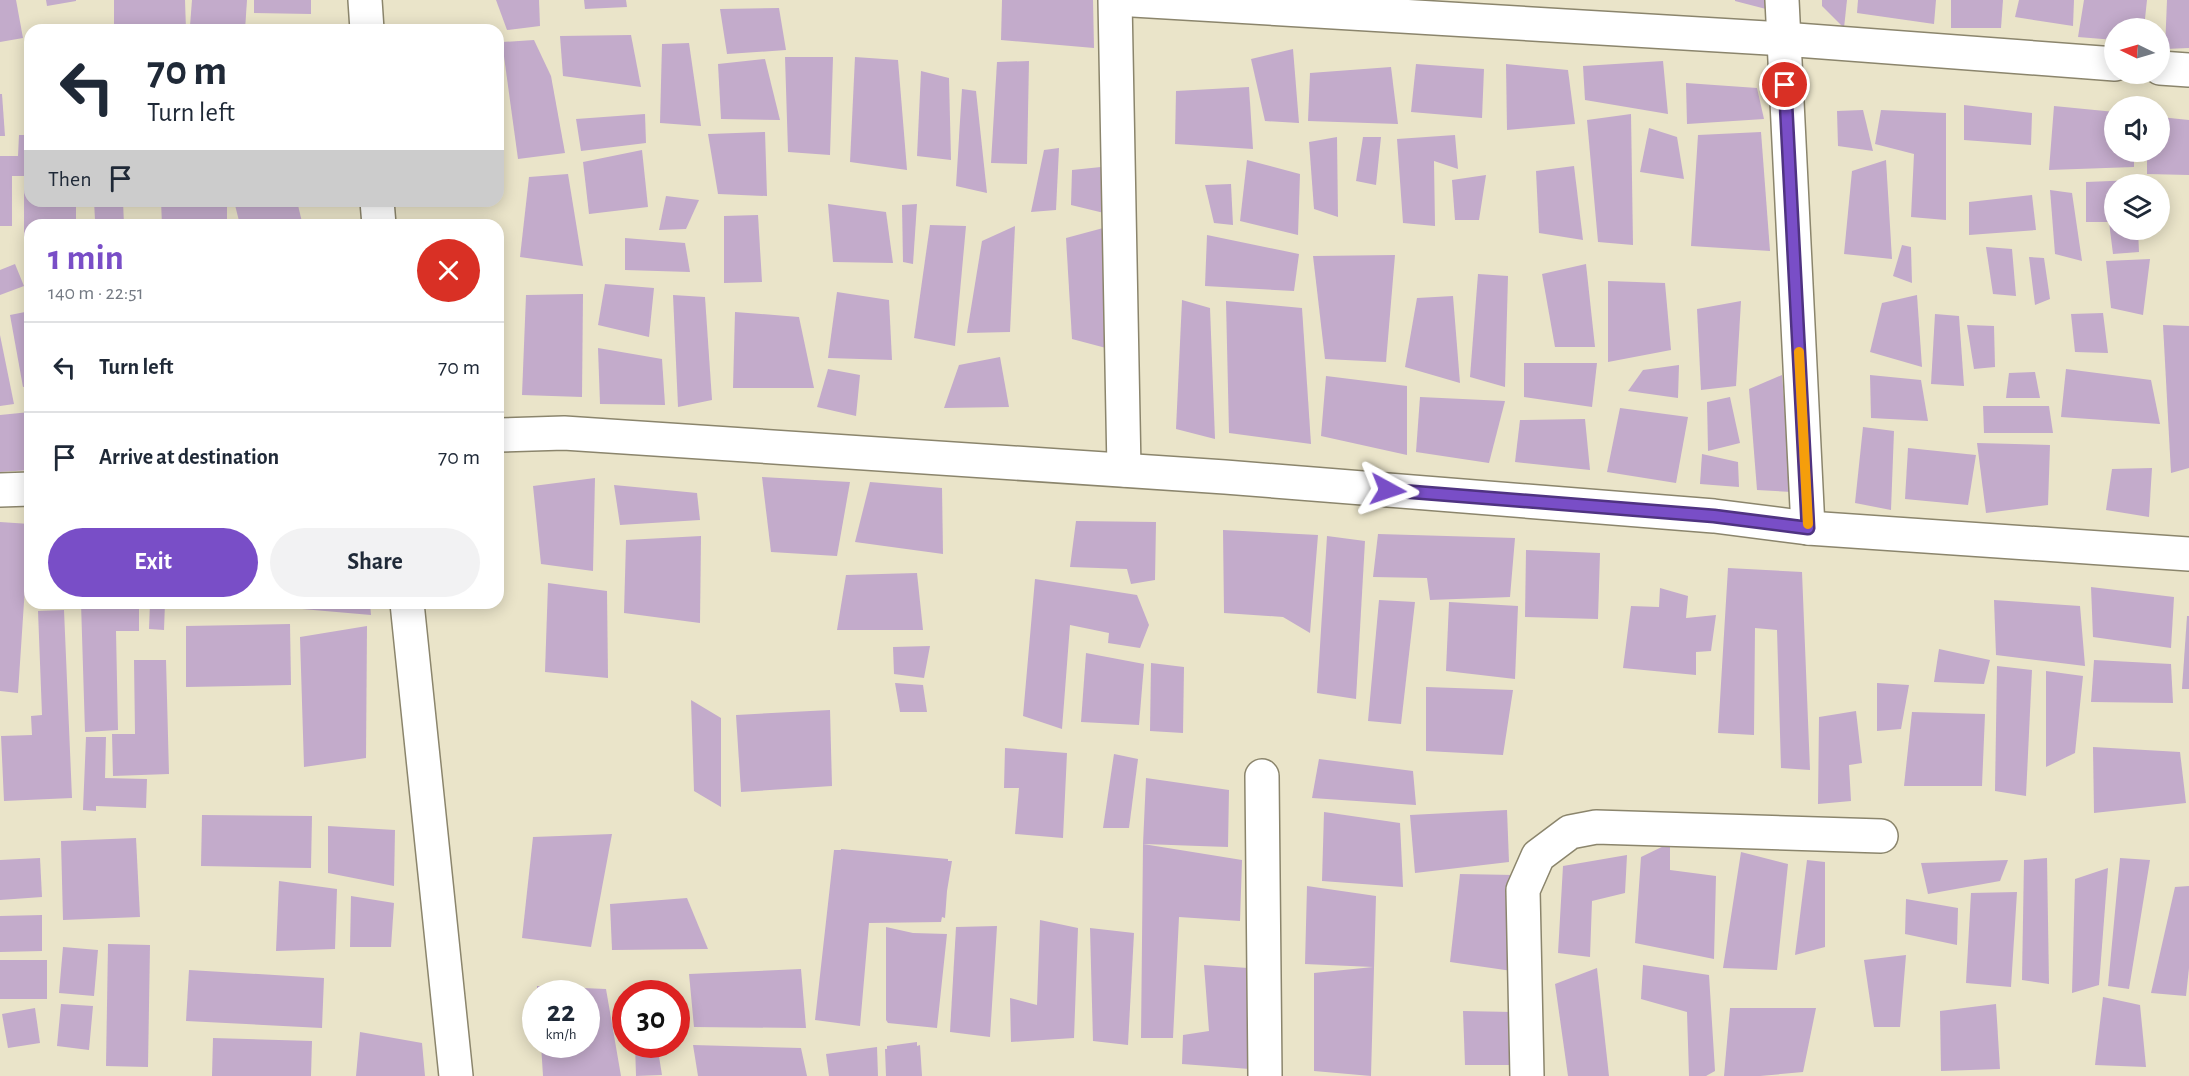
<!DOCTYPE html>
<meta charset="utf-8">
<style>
body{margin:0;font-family:"Alegreya Sans",sans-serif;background:#f2f2f3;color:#1f2937;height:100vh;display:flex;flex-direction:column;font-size:22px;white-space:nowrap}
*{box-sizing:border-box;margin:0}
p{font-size:20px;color:#747a83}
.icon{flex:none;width:33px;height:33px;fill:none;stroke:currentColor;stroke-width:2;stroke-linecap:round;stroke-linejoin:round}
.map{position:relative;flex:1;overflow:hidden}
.details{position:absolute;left:24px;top:219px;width:480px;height:390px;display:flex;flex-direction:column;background:#fff;border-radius:18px;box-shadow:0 3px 15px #0003}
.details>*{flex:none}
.banner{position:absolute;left:24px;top:24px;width:480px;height:183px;border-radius:18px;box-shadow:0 3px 15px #0003;background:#fff;color:#1f2937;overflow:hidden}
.needle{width:39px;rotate:275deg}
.fabs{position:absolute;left:2104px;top:18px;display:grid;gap:12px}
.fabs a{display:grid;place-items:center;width:66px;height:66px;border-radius:50%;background:#fff;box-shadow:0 3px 15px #0003;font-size:30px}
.speed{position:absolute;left:522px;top:980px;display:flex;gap:12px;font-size:30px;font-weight:700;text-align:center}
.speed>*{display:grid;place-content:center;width:78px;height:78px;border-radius:50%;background:#fff;box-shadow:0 3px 15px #0003;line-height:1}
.speed small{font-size:15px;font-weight:400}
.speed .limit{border:9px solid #d22;background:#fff;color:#111}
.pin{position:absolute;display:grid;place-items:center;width:51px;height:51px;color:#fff;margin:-26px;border:3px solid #fff;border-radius:50%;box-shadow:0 2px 6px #0007}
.me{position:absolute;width:66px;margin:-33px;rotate:95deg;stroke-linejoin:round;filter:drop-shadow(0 0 4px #0008)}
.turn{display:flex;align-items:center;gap:21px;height:126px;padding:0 24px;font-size:27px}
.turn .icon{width:78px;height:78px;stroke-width:2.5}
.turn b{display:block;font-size:42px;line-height:51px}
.then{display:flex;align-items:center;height:57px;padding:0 24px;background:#0003;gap:12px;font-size:22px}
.round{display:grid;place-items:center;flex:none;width:63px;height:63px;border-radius:32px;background:#f2f2f3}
.headline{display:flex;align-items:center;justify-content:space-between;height:102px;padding:0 24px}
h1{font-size:36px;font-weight:700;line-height:45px;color:#794ec7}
.primary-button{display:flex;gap:12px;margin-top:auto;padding:12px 24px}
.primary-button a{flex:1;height:69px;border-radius:36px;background:#794ec7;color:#fff;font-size:24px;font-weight:700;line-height:69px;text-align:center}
.primary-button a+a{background:#f2f2f3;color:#1f2937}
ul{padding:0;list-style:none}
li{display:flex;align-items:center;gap:18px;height:90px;padding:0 24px;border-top:2px solid #e0e1e3}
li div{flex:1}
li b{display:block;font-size:22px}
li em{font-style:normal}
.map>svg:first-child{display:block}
.building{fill:#c3abcb}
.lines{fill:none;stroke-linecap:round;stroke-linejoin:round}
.street-casing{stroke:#8b856c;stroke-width:36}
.street{stroke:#fff;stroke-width:33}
.route-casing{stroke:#4f3381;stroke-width:15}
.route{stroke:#794ec7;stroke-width:10}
.slow{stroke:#f59e0b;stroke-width:10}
</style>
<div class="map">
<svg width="2189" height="1076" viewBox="0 0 2189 1076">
<rect width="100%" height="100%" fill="#eae4c9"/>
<g class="building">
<polygon points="0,0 16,0 23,38 0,42"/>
<polygon points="46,0 76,0 76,1 47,6"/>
<polygon points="114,0 185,0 186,30 114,30"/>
<polygon points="192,0 247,0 245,30 190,26"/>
<polygon points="254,0 311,0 311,14 254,13"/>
<polygon points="496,0 539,0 540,26 507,30"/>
<polygon points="584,0 626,0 627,7 585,9"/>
<polygon points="1002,0 1093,0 1094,48 1001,40"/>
<polygon points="1735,0 1766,0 1766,9 1735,1"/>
<polygon points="1822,0 1847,0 1844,28 1822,6"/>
<polygon points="1858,0 1936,0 1934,24 1857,13"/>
<polygon points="1951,0 2003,0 2001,28 1951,28"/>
<polygon points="2019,0 2074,0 2073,26 2015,17"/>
<polygon points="2084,0 2147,0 2144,28 2115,28 2115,40 2078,37"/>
<polygon points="2167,0 2189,0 2189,48 2165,49"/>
<polygon points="779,8 786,50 727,54 720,9"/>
<polygon points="631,35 641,87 563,76 560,36"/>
<polygon points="534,40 551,76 565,153 518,159 502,42"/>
<polygon points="689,43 701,126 660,123 662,44"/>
<polygon points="1293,49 1299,123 1265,121 1251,59"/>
<polygon points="785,57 833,57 830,155 788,152"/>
<polygon points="855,57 898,60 907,170 850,162"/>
<polygon points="765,59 780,120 721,119 718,64"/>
<polygon points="1029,61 1027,164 991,163 997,62"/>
<polygon points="1663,61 1668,114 1585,100 1583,66"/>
<polygon points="1416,64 1484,69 1482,118 1411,112"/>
<polygon points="1506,64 1568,70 1575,124 1507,130"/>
<polygon points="1391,67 1398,124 1308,121 1310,73"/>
<polygon points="921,71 949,78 951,160 917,156"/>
<polygon points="1686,83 1757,88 1764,119 1687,124"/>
<polygon points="1249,87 1253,149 1175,144 1176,91"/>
<polygon points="962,89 976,91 987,193 956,186"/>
<polygon points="0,94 2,94 5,136 0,136"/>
<polygon points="1964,105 2032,113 2031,145 1964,140"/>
<polygon points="2054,106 2115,112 2115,152 2134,152 2134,167 2049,170"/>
<polygon points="1863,110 1873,151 1838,146 1837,111"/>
<polygon points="1881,110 1946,113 1946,220 1911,217 1914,154 1875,144"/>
<polygon points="645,114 646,143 581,151 576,119"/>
<polygon points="1631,114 1633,245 1598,242 1587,120"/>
<polygon points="2160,117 2189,120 2189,175 2147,174 2147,152 2160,152"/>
<polygon points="1649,128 1677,137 1684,179 1640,172"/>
<polygon points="765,132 767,196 718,194 708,134"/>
<polygon points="1761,132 1770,251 1691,246 1698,135"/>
<polygon points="19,135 30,135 30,201 76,201 76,225 30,225 30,257 24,256 24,176 12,176 12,226 0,226 0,156 18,156"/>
<polygon points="1455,135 1458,169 1434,161 1435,226 1403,223 1397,139"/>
<polygon points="1337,137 1338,217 1314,209 1309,142"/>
<polygon points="1363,137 1381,137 1376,185 1356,181"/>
<polygon points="1059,148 1056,210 1031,212 1044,150"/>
<polygon points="642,150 648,207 589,214 583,162"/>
<polygon points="1247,160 1300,174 1298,235 1240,221"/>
<polygon points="1886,160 1892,259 1844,254 1852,171"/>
<polygon points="1574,166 1583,240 1539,233 1536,171"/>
<polygon points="1101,167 1104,213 1071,205 1072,170"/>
<polygon points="568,174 583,266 520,257 529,177"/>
<polygon points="1486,175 1479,220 1455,220 1452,180"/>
<polygon points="2136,180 2136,184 2115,184 2115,230 2138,230 2139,252 2113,254 2109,222 2086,222 2086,182"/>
<polygon points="1231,184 1233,225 1214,223 1205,185"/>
<polygon points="2050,190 2072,193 2082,261 2055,254"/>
<polygon points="2032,195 2036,230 1969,235 1969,202"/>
<polygon points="666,196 699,200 686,229 659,230"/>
<polygon points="94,201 123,201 124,225 83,225 83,221 95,220"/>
<polygon points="161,201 227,201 227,225 162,225"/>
<polygon points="234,201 297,201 302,222 288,225 240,225"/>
<polygon points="828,204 886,212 893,263 833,262"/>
<polygon points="917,204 913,264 903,262 902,205"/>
<polygon points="758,215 762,282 724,283 724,216"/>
<polygon points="930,225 966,226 955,346 914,338"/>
<polygon points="1015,226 1010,332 967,333 982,241"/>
<polygon points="1107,227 1106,348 1072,339 1066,238"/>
<polygon points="1207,235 1299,254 1294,291 1205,286"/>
<polygon points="625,238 685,243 690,272 625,270"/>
<polygon points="1902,245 1911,247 1912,283 1893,276"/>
<polygon points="1986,247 2012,249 2016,296 1993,294"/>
<polygon points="1395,255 1386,362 1325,359 1313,256"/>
<polygon points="2029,257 2044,258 2050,299 2035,305"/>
<polygon points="2150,259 2143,315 2111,308 2106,261"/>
<polygon points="15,264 24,286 0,295 0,270"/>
<polygon points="1586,264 1595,347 1555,347 1542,274"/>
<polygon points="1478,274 1508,276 1505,387 1470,377"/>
<polygon points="1608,281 1665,283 1671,350 1608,362"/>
<polygon points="605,284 654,288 649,337 598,325"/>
<polygon points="837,292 889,300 892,360 828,358"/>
<polygon points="583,294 582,397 522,395 526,295"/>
<polygon points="673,295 705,297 712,400 678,407"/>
<polygon points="1917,295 1922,367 1870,352 1882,303"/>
<polygon points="1453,296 1460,383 1405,367 1417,298"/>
<polygon points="1182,300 1210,308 1215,439 1176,429"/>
<polygon points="1226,301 1302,308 1311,444 1229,433"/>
<polygon points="1741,301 1736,386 1701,390 1697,309"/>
<polygon points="30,311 30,386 23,387 10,315"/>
<polygon points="735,312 799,317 814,388 733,388"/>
<polygon points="2103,313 2108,353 2075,352 2071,314"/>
<polygon points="1935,314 1959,316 1964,386 1931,384"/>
<polygon points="1967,325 1994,326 1995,367 1974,369"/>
<polygon points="2163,325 2189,326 2189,468 2171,473"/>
<polygon points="0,335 14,404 0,406"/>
<polygon points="598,348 662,359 665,405 600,404"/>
<polygon points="1000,357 1009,407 944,408 959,365"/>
<polygon points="1524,363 1597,363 1592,407 1524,397"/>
<polygon points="1679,365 1678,398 1628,391 1643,370"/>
<polygon points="828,369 860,375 856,416 817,407"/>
<polygon points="2066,369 2151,380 2160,424 2061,417"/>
<polygon points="2035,372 2040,398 2006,398 2009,373"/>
<polygon points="1782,375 1792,492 1757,490 1749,389"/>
<polygon points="1870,375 1921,380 1928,421 1871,418"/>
<polygon points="1326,376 1407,386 1407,455 1321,436"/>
<polygon points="1420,397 1505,401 1489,463 1416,452"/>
<polygon points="1730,397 1740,443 1708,451 1707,402"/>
<polygon points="1983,406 2049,406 2053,433 1984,433"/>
<polygon points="1620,408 1688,417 1676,483 1607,472"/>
<polygon points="30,412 30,470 0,472 0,415"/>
<polygon points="1585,419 1590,470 1515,462 1520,420"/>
<polygon points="1863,427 1894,431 1891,510 1855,503"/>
<polygon points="1977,443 2050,445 2048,505 1986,513"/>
<polygon points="1908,448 1976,455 1968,505 1905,499"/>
<polygon points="1702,454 1738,462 1739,487 1700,484"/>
<polygon points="2152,468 2149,517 2106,510 2112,469"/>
<polygon points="762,477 850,482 837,556 771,552"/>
<polygon points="595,478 593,571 541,564 533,486"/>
<polygon points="870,482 942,488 943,554 855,542"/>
<polygon points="614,485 697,493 700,520 620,525"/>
<polygon points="1076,521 1156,522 1155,580 1131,584 1127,569 1070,567"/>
<polygon points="0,522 30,524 30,587 25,587 18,693 0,691"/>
<polygon points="1223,530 1318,535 1310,633 1283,617 1224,613"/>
<polygon points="1378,534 1515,538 1510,597 1430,600 1427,578 1373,577"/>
<polygon points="701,536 700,623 624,613 626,540"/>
<polygon points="1327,536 1365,541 1356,699 1317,693"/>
<polygon points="1526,550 1600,553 1598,619 1525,617"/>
<polygon points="1728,568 1802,572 1810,770 1781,768 1777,630 1755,628 1754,735 1718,733"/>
<polygon points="917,573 923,630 837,630 846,575"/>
<polygon points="1035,579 1137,595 1149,625 1140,648 1108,643 1109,633 1070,625 1062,729 1023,716"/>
<polygon points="548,583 607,591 608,678 545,672"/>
<polygon points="2091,587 2174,597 2171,648 2093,637"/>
<polygon points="1660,588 1688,596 1686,618 1716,615 1711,651 1696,652 1696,675 1623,668 1631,606 1659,607"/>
<polygon points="1379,600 1415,602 1401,724 1368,721"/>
<polygon points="1994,600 2080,606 2085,666 1996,655"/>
<polygon points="1449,602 1518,606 1515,679 1446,671"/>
<polygon points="81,603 139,603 139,631 116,631 118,730 85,732"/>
<polygon points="150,603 165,603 164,630 149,629"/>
<polygon points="303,603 370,603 371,615 302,609"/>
<polygon points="64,610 72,798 4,801 1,736 32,735 31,716 42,715 38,611"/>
<polygon points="2187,616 2189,616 2189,689 2182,689"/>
<polygon points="290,624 291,685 186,687 186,626"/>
<polygon points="367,626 366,758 304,767 300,637"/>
<polygon points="930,646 924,678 894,674 893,647"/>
<polygon points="1939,649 1990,660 1984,684 1934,682"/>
<polygon points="1086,653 1144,664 1139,725 1081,722"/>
<polygon points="134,660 166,660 169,774 113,776 112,734 135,734"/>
<polygon points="2094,660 2171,664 2173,703 2091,702"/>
<polygon points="1151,663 1184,667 1183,733 1150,731"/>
<polygon points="1997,666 2032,670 2026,796 1995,791"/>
<polygon points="2046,671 2083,676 2075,753 2046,767"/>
<polygon points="895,683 923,685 927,712 900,712"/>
<polygon points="1877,683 1909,685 1901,729 1877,731"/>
<polygon points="1426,687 1513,690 1503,755 1426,751"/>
<polygon points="691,700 721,718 721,807 694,791"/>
<polygon points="830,710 832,786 741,792 736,715"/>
<polygon points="1856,711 1862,763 1849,765 1851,801 1818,804 1819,717"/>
<polygon points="1912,712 1985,714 1982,786 1904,786"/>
<polygon points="86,737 106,737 105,778 147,779 146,808 96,806 96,811 83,810"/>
<polygon points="2093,747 2180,752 2186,803 2094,813"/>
<polygon points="1005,748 1067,753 1063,838 1015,834 1019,788 1004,788"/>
<polygon points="1114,754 1138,759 1129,828 1103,828"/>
<polygon points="1319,759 1413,771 1416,805 1312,798"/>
<polygon points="1146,778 1229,790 1228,847 1143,844 1242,860 1240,921 1179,917 1173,1038 1141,1038 1143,844"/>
<polygon points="1507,810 1509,862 1415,873 1410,815"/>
<polygon points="1324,812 1400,823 1403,887 1322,881"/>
<polygon points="202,815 312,816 311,868 201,866"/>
<polygon points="328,826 395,830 394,886 328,873"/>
<polygon points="612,834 591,947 522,938 533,837"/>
<polygon points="136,838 140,917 63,920 61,841"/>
<polygon points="1670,843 1670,870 1716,876 1714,959 1635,943 1641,857"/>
<polygon points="841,849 948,859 948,861 952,861 947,891 945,918 942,917 941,922 869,923 860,1026 815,1020 834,850 841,850"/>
<polygon points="1741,852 1788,864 1777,970 1723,968"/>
<polygon points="1627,855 1625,893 1592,901 1590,957 1558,953 1563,866"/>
<polygon points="40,858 42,897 0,900 0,860"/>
<polygon points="2047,858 2049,984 2022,980 2024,860"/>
<polygon points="2120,858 2150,860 2129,989 2108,986"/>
<polygon points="1807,860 1825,862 1825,947 1795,955"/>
<polygon points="2008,860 2000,881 1928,894 1921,863"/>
<polygon points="2108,868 2099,985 2072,993 2075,879"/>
<polygon points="1460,874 1514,875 1512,971 1450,962"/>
<polygon points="279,881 337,889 335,949 276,951"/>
<polygon points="1307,886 1376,896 1371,1076 1314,1071 1314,973 1373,967 1305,964"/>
<polygon points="2189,886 2189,968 2186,996 2151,993 2175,887"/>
<polygon points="2017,892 2011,987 1966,983 1971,893"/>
<polygon points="351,896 394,903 391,947 350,947"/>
<polygon points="687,898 708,949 612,950 610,904"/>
<polygon points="1906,899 1958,908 1957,945 1905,934"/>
<polygon points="42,915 42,951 0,952 0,916"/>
<polygon points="1040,920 1078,928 1074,1038 1011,1042 1010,998 1037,1005"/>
<polygon points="997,926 990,1037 950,1032 956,927"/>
<polygon points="886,927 913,933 947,934 937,1028 888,1023 886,1020"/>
<polygon points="1090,928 1134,933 1128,1045 1093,1041"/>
<polygon points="108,944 150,945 148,1067 106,1066"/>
<polygon points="63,947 98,950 94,996 59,993"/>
<polygon points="1906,955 1900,1027 1874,1027 1864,960"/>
<rect x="0" y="960" width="47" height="39"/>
<polygon points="1204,965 1248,968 1250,1069 1182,1064 1183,1035 1209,1031"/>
<polygon points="1643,965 1709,975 1715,1071 1706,1076 1689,1076 1687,1012 1641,999"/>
<polygon points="1597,968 1609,1076 1568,1076 1555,984"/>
<polygon points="801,969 806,1028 694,1027 689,974"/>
<polygon points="189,970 324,978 322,1028 186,1021"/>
<polygon points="537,986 606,989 621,1076 543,1076 541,1044 586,1044 586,993 537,993"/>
<polygon points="2103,997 2140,1005 2146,1067 2095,1065"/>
<polygon points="61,1004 93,1006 89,1050 57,1046"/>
<polygon points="1996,1004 2000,1069 1941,1071 1940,1011"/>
<polygon points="35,1008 40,1043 8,1048 2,1014"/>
<polygon points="1730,1008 1816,1008 1803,1072 1760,1076 1724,1076"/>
<polygon points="1463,1011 1512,1012 1518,1065 1465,1065"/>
<polygon points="360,1032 422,1043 425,1076 356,1076"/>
<polygon points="213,1038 312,1041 311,1076 212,1076"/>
<polygon points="917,1042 917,1046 920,1045 922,1076 886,1076 885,1049 887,1049 887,1046"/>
<polygon points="635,1044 657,1044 662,1075 636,1076"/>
<polygon points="693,1045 801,1048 807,1076 698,1076"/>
<polygon points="877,1047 878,1076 829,1076 826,1054"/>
</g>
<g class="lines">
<defs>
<g id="street">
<polyline points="365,0 367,30"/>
<polyline points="1115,0 1124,470"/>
<polyline points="1133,0 1783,39 2115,64"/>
<polyline points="1782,0 1808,528"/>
<polyline points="2160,68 2189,70"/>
<polyline points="377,201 379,225"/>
<polyline points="498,435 564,433 1225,477 1714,516 1808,528 2189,554"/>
<polyline points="0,490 30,489"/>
<polyline points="407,603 456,1076"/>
<polyline points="1262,776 1265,1076"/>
<polyline points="1527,1076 1523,890 1538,856 1570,832 1596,827 1881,836"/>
</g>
</defs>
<use href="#street" class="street-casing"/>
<use href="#street" class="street"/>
</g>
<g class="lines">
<defs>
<polyline id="route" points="1388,490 1714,516 1808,528 1785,85"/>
</defs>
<use href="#route" class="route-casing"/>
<use href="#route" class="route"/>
<polyline class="slow" points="1799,352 1808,524"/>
</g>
</svg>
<div class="fabs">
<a><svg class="needle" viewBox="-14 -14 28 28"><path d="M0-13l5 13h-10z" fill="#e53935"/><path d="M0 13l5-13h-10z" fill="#747a83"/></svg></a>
<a><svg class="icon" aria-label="sound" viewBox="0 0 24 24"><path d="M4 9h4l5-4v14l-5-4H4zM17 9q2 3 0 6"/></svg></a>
<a><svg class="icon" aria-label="layers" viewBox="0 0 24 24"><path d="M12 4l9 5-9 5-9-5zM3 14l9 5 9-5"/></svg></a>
</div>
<div class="speed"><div>22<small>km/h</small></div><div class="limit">30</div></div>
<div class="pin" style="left:1785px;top:85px;background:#d93025"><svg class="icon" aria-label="arrive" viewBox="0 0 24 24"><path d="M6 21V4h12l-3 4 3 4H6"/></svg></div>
<svg class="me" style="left:1388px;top:490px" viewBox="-20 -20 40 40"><path d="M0-17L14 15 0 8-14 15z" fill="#794ec7" stroke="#fff" stroke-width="4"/></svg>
<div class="banner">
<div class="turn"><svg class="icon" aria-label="left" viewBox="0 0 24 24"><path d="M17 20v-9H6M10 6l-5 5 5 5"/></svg><div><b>70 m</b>Turn left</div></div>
<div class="then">Then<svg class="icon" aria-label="arrive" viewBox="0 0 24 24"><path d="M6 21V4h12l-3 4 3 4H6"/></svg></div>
</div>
<section class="details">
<div class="headline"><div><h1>1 min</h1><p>140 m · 22:51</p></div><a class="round" style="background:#d93025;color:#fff"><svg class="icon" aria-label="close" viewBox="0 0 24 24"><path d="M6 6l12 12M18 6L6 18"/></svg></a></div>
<ul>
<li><svg class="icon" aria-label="left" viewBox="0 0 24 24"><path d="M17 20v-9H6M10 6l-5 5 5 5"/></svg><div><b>Turn left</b></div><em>70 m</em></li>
<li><svg class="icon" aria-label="arrive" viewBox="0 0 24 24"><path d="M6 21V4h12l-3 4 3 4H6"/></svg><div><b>Arrive at destination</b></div><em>70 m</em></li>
</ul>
<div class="primary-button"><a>Exit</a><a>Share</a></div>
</section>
</div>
